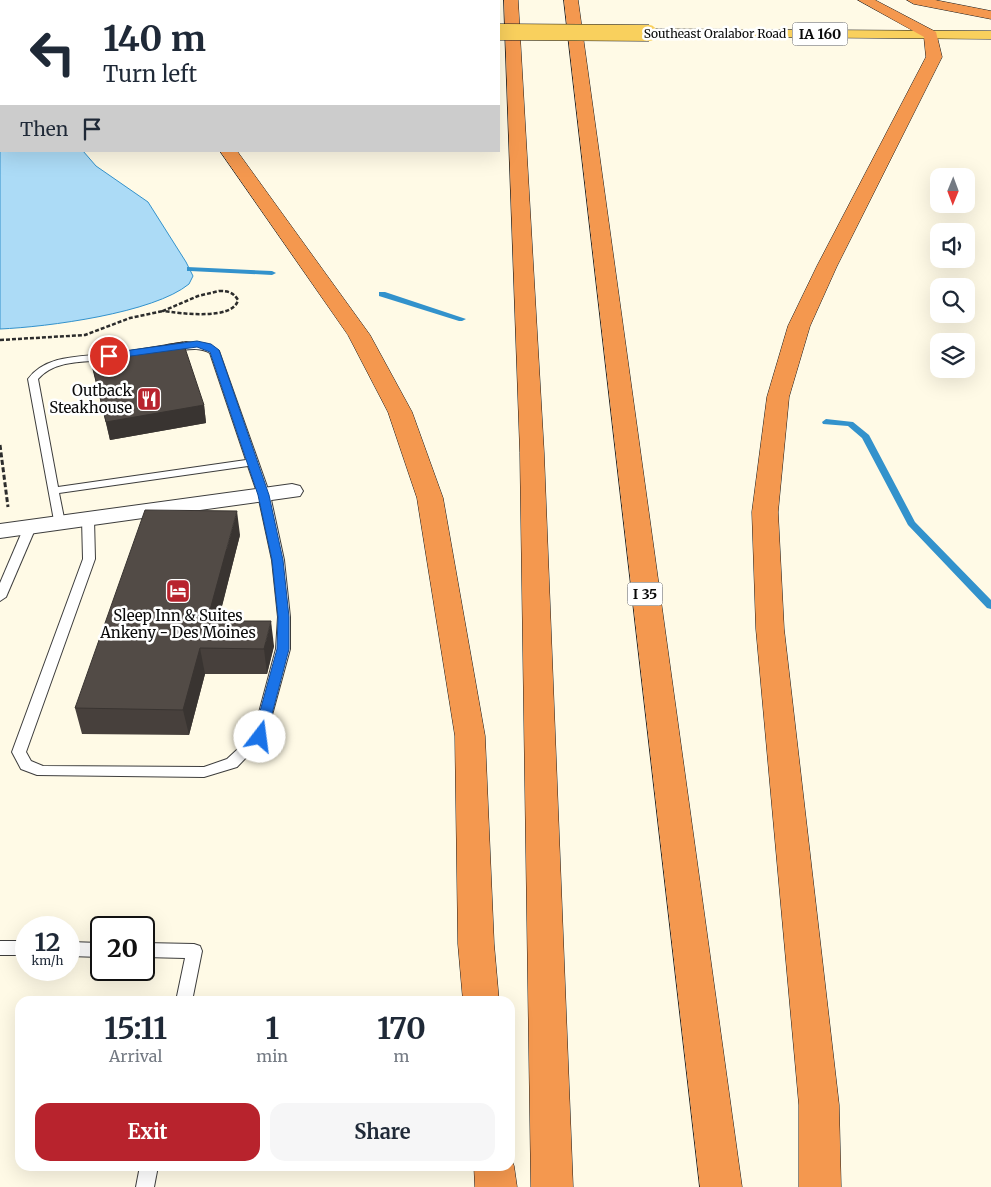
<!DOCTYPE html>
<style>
body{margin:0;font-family:Merriweather,serif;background:#f6f6f7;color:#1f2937;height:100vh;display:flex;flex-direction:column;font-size:19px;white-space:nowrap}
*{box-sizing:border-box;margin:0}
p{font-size:16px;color:#747a83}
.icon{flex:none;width:28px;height:28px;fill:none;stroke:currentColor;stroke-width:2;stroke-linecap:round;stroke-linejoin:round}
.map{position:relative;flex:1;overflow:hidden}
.side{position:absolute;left:15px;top:996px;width:500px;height:175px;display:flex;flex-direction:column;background:#fff;border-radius:15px;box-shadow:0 5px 20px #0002}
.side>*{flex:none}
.guide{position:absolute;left:0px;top:0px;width:500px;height:152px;box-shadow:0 5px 20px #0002;background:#fff;color:#1f2937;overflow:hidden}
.needle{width:32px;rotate:181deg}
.fabs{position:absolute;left:930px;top:168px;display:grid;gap:10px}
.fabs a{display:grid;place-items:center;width:45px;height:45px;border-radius:10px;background:#fff;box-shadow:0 5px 20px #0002;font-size:25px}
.speed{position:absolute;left:15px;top:916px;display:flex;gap:10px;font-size:25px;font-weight:700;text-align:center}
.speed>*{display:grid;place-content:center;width:65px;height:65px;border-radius:50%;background:#fff;box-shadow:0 5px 20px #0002;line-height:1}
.speed small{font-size:12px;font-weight:400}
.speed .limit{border:2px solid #111;border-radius:8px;background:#fff;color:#111}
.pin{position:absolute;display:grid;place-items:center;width:42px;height:42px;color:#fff;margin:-21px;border:2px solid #fff;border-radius:50%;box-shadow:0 1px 5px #0007}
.me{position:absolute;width:55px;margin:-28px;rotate:15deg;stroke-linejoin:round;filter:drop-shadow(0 0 4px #0008)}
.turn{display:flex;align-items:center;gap:18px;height:105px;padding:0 20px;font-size:22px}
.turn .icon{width:65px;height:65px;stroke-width:2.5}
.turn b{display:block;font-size:35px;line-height:42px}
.then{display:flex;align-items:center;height:48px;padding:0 20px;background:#0003;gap:10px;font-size:19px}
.eta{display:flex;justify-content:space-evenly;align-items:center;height:85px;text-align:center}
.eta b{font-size:30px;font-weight:700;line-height:35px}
.cta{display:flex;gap:10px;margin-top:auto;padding:10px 20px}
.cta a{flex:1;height:58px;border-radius:15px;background:#b8232d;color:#fff;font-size:20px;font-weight:700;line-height:58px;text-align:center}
.cta a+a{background:#f6f6f7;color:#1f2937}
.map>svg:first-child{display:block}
.water{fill:#acdbf6;stroke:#3392cc}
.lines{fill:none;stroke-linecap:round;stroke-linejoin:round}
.stream{fill:#3392cc;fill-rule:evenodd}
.service-casing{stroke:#3d3d3d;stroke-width:2}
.minor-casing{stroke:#3d3d3d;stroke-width:2}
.secondary-casing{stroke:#2c2c2c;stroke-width:1}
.primary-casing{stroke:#1b1b1b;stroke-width:1}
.motorway-casing{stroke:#1b1b1b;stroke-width:1}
.path-far1{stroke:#2c2c2c;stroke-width:2.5;stroke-dasharray:4 2;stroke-linecap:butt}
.path{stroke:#2c2c2c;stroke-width:3;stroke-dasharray:5 2.5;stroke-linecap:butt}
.service{fill:#fff;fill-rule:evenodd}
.minor{fill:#fff;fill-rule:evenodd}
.secondary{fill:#fff3a1;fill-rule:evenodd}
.primary{fill:#f9d05d;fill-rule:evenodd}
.motorway{fill:#f4984f;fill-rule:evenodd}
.primary-bridge-casing{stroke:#1b1b1b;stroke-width:17;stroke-linecap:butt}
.primary-bridge{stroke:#f9d05d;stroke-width:16}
.wall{fill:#47403c}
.shaded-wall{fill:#393431}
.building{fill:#524b46;stroke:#393431}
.route{fill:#1a73e8;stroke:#114b97}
.labels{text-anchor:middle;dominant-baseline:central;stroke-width:5;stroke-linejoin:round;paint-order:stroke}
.far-street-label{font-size:12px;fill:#0a0a0a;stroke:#fff}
.shield{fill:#fff;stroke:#545454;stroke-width:1}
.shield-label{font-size:14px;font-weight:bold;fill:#0a0a0a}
.poi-label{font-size:15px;fill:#0a0a0a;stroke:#fff;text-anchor:end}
</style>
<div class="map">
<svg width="991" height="1187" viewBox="0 0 991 1187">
<rect width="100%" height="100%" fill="#fffae6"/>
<path class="water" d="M0,77L1,151H83L96,166L148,202L186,262L193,276L189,284C154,313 47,327 0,329Z"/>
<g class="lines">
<g class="stream">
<polygon points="187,267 272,271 276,273 272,275 190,271 187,271"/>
<polygon points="379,292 385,292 466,319 462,321 459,321 379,296"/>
<polygon points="826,419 853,422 869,435 915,522 991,600 991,609 987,608 908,525 862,438 848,426 823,424 822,422"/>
</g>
<defs>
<g id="service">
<path d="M186,342L207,344L219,351L270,495L284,560L290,617V649L266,737L237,767L204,777L37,775L21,769L12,752L83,559L82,519L88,515L94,519L95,559L26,752L31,761L43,766L204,767L227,759L253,735L276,649L278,617L272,560L258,495L248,466L59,493L65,523L63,526H55L28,379C46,355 79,357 106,354L111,357L106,360C83,362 55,360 38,379L58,487L246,460L210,353C194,343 172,356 162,348L167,345Z"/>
<polygon points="30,523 36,527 6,597 0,601 0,583 24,527"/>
<rect x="0" y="941" width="26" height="14"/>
<polygon points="69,942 101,943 101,957 69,956"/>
<polygon points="144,943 194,944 200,946 202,951 192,1001 176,1001 185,958 144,957"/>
<polygon points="140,1166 158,1166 154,1187 136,1187"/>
</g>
<polygon id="minor" points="292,484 300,486 303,491 300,496 0,538 0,524"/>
<rect id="secondary" x="0" y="26" width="1" height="8"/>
<polygon id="primary" points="649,29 991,31 991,39 644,36 642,33 644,30"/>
<g id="motorway">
<polygon points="504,0 518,0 544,453 573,1187 531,1187 520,453"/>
<polygon points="564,0 578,0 742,1187 700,1187"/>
<polygon points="858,0 875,0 936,32 942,57 837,266 810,326 789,397 778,512 784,629 839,1105 841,1187 799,1187 799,1105 756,629 752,512 767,397 788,326 817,266 926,57 924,37"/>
<polygon points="907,0 935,0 991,11 991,19 914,4"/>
<polygon points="220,151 237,151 370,335 412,412 443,498 485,736 494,944 499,1001 463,1001 458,944 455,736 417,498 388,412 348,335"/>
<polygon points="510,1156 514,1166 517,1187 475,1187 474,1166 510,1166"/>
</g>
</defs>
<use href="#service" class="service-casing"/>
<use href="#minor" class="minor-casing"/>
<use href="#secondary" class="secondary-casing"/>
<use href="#primary" class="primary-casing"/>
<use href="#motorway" class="motorway-casing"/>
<g class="path-far1">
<path d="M219,291C228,291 233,292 238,300C233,321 179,313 163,311L198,296Z"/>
<polyline points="0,340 85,335 130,318 163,311"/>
</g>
<polyline class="path" points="0,445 8,507"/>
<use href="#service" class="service"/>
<use href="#minor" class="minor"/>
<use href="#secondary" class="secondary"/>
<use href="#primary" class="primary"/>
<use href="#motorway" class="motorway"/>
<defs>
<polyline id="primary-bridge" points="499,32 649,33"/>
</defs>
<use href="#primary-bridge" class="primary-bridge-casing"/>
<use href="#primary-bridge" class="primary-bridge"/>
</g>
<g class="wall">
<polygon points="90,357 204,405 206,423 110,440"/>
<polygon points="240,535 218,621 274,646 267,674 205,674 189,735 82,734 75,708"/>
</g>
<g class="shaded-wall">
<polygon points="204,405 206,423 110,440 106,422"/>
<polygon points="237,511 240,535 212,646 207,621"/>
<polygon points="271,621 274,646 267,674 264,649"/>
<polygon points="200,648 205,674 189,735 183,710"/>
</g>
<g class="building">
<polygon points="183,342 204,405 106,422 90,357"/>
<polygon points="145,510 237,511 207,621 271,621 264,649 200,648 183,710 75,708"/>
</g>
<polygon class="route" points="197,341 211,344 219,350 269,495 283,560 289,617 289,649 266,737 260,741 253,737 277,649 278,617 272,560 258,495 210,352 197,347 109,359 105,356 109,353"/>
<defs>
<symbol id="restaurant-square" viewBox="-11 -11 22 22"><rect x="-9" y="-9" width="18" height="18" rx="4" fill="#b8232d" stroke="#fff"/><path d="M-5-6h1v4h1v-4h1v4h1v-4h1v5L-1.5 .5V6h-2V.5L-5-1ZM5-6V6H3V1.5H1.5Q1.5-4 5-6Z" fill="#fff"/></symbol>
<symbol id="hotel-square" viewBox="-11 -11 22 22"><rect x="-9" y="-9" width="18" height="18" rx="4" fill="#b8232d" stroke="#fff"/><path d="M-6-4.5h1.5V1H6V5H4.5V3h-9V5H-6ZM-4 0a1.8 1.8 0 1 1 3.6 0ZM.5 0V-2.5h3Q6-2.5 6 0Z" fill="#fff"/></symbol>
</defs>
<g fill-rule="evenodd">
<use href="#restaurant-square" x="135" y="385" width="28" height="28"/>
<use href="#hotel-square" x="164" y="577" width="28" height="28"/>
</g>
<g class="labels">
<g class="far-street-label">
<text x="715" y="33">Southeast Oralabor Road</text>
</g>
<g class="shield">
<rect x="792.5" y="22.5" width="55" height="23" rx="4"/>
<rect x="627.5" y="582.5" width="35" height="23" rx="4"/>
</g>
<g class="shield-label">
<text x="820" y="34">IA 160</text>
<text x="645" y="594">I 35</text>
</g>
<g class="poi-label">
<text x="132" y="390">Outback<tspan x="132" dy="17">Steakhouse</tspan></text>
<text x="178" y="615" text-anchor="middle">Sleep Inn &amp; Suites<tspan x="178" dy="17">Ankeny - Des Moines</tspan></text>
</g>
</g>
</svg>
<div class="fabs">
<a><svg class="needle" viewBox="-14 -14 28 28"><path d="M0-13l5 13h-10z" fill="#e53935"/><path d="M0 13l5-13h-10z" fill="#747a83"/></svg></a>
<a><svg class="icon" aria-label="sound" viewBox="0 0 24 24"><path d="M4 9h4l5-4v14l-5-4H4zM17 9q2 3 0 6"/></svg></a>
<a><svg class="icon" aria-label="search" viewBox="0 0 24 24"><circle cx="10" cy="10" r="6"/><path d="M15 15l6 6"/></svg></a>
<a><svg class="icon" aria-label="layers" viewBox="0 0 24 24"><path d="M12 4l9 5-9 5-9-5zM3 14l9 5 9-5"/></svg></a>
</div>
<div class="speed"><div>12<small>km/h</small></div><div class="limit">20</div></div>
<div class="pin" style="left:109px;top:356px;background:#d93025"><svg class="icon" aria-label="arrive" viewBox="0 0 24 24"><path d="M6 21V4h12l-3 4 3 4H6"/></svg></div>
<svg class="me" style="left:260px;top:737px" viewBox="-20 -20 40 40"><circle r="19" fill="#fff"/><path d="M0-13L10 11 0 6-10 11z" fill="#1a73e8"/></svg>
<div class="guide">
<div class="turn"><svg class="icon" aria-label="left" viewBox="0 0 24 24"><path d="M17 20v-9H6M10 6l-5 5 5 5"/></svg><div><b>140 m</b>Turn left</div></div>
<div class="then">Then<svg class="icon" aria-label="arrive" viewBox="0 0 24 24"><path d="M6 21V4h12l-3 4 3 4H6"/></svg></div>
</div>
<section class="side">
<div class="eta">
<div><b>15:11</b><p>Arrival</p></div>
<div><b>1</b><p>min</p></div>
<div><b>170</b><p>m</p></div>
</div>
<div class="cta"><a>Exit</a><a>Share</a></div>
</section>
</div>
